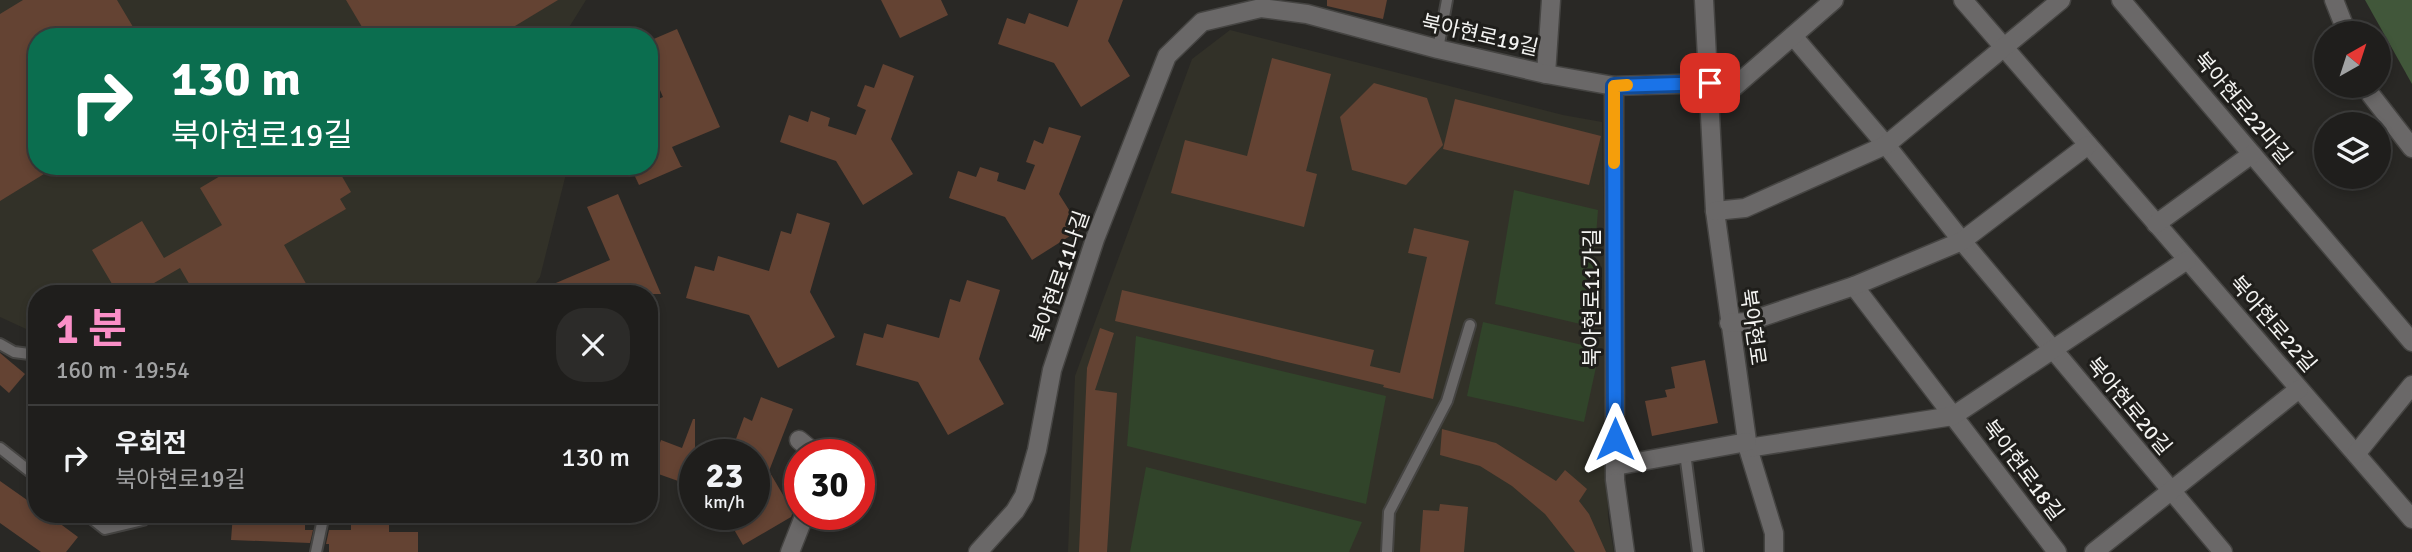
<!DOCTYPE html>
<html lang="ko">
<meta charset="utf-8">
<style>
body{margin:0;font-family:Signika,"Noto Sans KR",sans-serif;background:#2c2b29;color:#f1f3f6;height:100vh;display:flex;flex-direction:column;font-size:26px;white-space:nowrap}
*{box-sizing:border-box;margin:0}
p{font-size:23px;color:#a1a2a3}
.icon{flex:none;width:38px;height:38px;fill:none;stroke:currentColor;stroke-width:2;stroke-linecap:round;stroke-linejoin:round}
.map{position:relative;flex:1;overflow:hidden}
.panel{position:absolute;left:28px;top:285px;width:630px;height:238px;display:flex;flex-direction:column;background:#1f1e1c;border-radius:28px;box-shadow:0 4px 10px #0003,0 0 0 2px #3c3c3b}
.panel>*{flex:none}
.hud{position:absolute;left:28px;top:28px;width:630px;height:147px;border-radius:28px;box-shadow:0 4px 10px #0003,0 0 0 2px #3c3c3b;background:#0b6e4f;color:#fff;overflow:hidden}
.needle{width:46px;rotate:39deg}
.buttons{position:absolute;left:2314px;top:21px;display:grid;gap:14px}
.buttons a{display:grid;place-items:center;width:77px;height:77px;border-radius:50%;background:#1f1e1c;box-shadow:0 4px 10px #0003,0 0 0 2px #3c3c3b;font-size:35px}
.speed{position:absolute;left:679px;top:439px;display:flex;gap:14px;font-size:35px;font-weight:700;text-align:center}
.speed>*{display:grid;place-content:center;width:91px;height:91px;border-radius:50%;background:#1f1e1c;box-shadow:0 4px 10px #0003,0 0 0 2px #3c3c3b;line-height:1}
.speed small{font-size:18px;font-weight:400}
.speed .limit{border:10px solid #d22;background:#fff;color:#111}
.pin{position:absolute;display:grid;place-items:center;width:60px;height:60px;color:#fff;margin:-30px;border-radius:14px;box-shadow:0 4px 10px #0006}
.me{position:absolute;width:77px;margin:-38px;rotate:0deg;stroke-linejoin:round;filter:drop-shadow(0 0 5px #0008)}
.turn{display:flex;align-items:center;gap:24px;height:147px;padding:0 28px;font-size:32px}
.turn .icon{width:91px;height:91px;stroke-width:2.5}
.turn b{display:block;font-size:49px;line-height:60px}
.round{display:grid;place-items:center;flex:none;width:74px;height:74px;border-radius:28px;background:#2c2b29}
.summary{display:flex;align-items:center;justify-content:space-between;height:119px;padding:0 28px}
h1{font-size:42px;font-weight:700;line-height:52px;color:#fa8fc7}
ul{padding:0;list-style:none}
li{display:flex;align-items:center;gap:21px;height:105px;padding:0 28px;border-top:2px solid #3c3c3b}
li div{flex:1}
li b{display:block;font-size:26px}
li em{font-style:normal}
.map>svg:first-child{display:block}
.built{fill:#323128}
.green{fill:#31442a}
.forest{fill:#41573a}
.building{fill:#644333}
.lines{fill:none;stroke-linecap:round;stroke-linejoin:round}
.lane-casing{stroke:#454442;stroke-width:14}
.street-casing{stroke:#454442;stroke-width:21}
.lane{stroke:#6a6868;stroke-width:10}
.street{stroke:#6a6868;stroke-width:18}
.route-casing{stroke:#114b97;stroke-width:18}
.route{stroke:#1a73e8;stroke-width:12}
.slow{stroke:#f59e0b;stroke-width:12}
.labels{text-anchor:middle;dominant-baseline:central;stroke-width:6;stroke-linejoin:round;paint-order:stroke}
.street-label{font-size:21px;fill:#f3f3f1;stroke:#1f1e1b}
</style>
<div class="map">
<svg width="2412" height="552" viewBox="0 0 2412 552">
<rect width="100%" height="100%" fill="#292825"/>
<g class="built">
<polygon points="0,0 586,0 563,37 37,37 37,166 568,166 540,277 528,294 37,294 37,334 0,317"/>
<polygon points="1230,30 1563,115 1602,122 1608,517 1614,552 1068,552 1075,376 1192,59"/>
</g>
<g class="green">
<polygon points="1514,190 1598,210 1589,326 1495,304"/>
<polygon points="1483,322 1600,349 1584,422 1467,396"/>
<polygon points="1136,336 1386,396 1366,504 1127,446"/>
<polygon points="1146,467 1362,522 1349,552 1130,552"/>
</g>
<polygon class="forest" points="2365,0 2412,0 2412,84"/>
<g class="building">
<polygon points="23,0 117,0 139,37 37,37 37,166 57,166 0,201 0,14"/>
<polygon points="346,0 558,0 497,37 368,37"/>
<polygon points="881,0 941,0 948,15 900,38"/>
<polygon points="1078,0 1123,0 1108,41 1130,76 1081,107 1054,63 998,44 1007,18 1025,24 1029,13 1068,27"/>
<polygon points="1327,0 1387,0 1383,19 1327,6"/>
<polygon points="677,29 720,127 672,147 681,166 683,166 639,185 630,166 649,166 649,103 663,97 649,65 649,41"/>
<polygon points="1272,58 1331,74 1306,171 1317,174 1304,227 1171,193 1185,140 1247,156"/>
<polygon points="883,64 914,76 891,139 913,174 863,205 836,161 780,142 789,115 808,122 811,111 830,118 828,126 856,135 866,110 857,106 865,85 874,88"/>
<polygon points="1374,83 1427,98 1443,145 1406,185 1352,170 1340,117"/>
<polygon points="1455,99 1601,136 1589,185 1443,149"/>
<polygon points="1049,127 1081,136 1059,194 1081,229 1032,260 1005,217 949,198 958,171 976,177 980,167 999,173 997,181 1025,190 1035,165 1026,162 1034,140 1043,144"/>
<polygon points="237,166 336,166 351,192 340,199 346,209 284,245 312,294 195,294 180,268 135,294 118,294 92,250 142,221 164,258 222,225 200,188"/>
<polygon points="618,194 661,294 530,294 610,260 587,207"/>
<polygon points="797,213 830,223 810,292 835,337 778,368 749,315 686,298 695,266 714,271 718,256 769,271 781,231 791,234"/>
<polygon points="1414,228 1469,241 1433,399 1383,387 1384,385 1115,321 1122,290 1374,350 1370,366 1400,373 1427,257 1408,253"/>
<polygon points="967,280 1000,290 979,359 1004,404 948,435 918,382 856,365 864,333 883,338 887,324 939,338 950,299 960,302"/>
<polygon points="1100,328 1114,333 1095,390 1117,393 1107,552 1079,552 1087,368"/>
<polygon points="0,353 25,374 9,393 0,385"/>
<polygon points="1705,360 1718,423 1652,436 1645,401 1667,397 1665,390 1675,388 1671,367"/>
<polygon points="761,397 793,409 769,471 793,512 791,517 743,545 725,514 754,514 754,455 740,455 745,442 736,439 744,417 752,421"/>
<polygon points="693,419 695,419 695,487 650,471 661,440 682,448"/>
<polygon points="1442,429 1496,443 1556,481 1565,470 1587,489 1579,501 1589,514 1606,552 1575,552 1545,514 1512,486 1480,466 1440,455"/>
<polygon points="0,481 37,507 37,514 47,514 78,537 66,552 41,552 0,523"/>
<polygon points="1440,504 1468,507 1464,552 1420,552 1423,510 1439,511"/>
<polygon points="233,514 305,514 305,530 313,530 310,543 231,540"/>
<polygon points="351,519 389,519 389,532 418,532 418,552 329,552 329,544 326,544 329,530 351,530"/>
</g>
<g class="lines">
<defs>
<g id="lane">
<polyline points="1438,49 1447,0"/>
<polyline points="0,344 14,352 37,355"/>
<polyline points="0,448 37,477"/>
<polyline points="1685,453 1698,552"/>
<polyline points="86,514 105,529 143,520 146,514"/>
<polyline points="316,552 324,514"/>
<polyline points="1387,552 1389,512 1447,401 1470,325"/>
</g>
<g id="street">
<polyline points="1704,0 1715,211 1748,448 1774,533 1774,552"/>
<polyline points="1963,0 2412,519"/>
<polyline points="2121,0 2412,342"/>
<polyline points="2334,0 2347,33"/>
<polyline points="1793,36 1886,145 1962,241 2223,552"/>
<polyline points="1546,74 1551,0"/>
<polyline points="1614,86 1615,480 1625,552"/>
<polyline points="2367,86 2371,95 2412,148"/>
<polyline points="1715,211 1745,208 1886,145 2061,0"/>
<polyline points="2156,224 2252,154"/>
<polyline points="1854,286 2057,552"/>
<polyline points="1729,323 1747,322 1854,286 1962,241 2088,145"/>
<polyline points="799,440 817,455"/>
<polyline points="1748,448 1953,416 2187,260"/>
<polyline points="2356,454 2412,385"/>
<polyline points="1615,466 1747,442"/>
<polyline points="790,552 805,514"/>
<polyline points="978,552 1015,511 1024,496 1037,450 1052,370 1095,239 1167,56 1202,22 1261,8 1307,14 1438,49 1546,74 1614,86 1710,83 1734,87 1834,0"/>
<polyline points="2094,552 2299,389"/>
</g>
</defs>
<use href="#lane" class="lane-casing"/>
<use href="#street" class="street-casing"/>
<use href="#lane" class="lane"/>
<use href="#street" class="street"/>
</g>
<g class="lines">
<defs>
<polyline id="route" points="1615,439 1614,86 1710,83"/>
</defs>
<use href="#route" class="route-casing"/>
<use href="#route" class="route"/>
<polyline class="slow" points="1614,163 1614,86 1627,85"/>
</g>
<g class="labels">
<g class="street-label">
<text transform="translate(1480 35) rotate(13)">북아현로19길</text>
<text transform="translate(2243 108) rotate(50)">북아현로22마길</text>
<text transform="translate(1060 277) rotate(-71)">북아현로11나길</text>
<text transform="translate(1592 298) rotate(-90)">북아현로11가길</text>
<text transform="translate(2273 324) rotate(49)">북아현로22길</text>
<text transform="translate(1753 327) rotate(82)">북아현로</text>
<text transform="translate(2129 406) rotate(50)">북아현로20길</text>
<text transform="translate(2023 470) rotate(53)">북아현로18길</text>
</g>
</g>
</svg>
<div class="buttons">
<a><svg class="needle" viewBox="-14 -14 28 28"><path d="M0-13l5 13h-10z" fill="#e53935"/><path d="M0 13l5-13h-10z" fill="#a1a2a3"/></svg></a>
<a><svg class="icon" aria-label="layers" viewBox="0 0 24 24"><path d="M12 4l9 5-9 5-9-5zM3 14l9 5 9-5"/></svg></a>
</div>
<div class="speed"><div>23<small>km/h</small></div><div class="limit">30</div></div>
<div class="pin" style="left:1710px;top:83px;background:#d93025"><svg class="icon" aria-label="arrive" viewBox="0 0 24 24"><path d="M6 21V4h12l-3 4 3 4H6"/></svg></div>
<svg class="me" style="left:1615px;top:439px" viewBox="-20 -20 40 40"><path d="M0-17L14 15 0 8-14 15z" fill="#1a73e8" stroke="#fff" stroke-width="4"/></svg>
<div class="hud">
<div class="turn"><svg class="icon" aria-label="right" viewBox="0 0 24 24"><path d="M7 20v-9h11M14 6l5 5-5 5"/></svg><div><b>130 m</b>북아현로19길</div></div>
</div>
<section class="panel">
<div class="summary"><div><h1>1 분</h1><p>160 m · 19:54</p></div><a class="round"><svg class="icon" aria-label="close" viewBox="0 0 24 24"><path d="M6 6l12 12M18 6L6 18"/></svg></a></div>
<ul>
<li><svg class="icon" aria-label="right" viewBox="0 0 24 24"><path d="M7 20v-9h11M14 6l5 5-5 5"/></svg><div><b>우회전</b><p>북아현로19길</p></div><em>130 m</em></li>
</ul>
</section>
</div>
